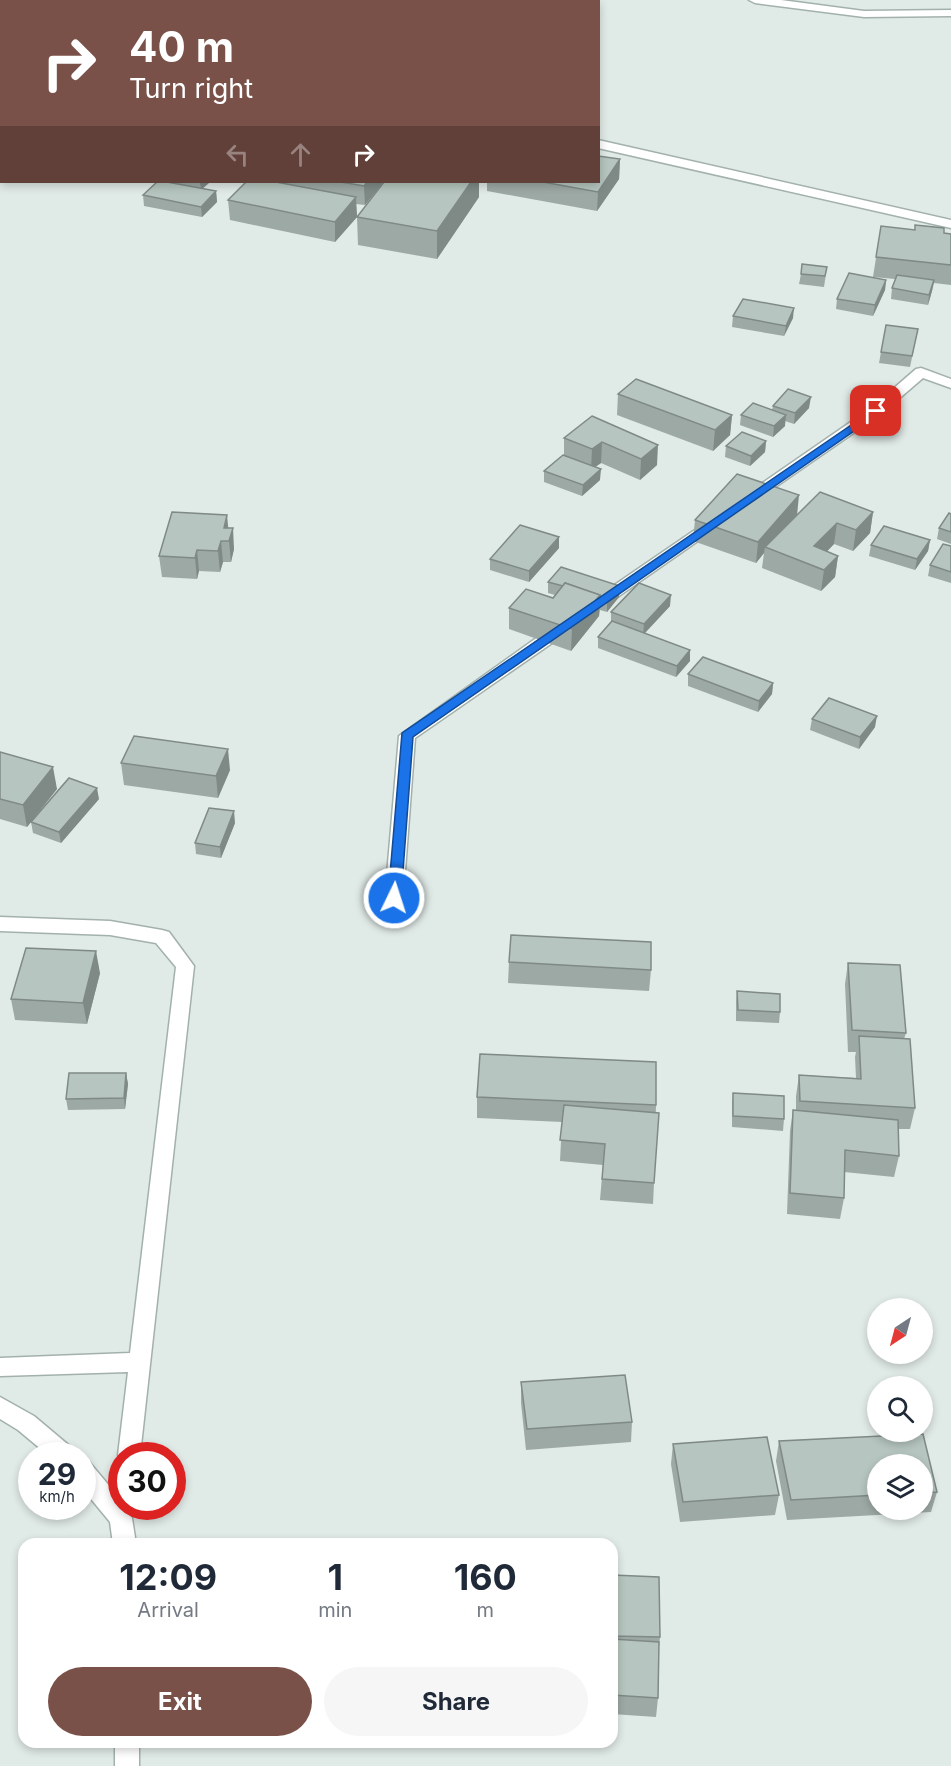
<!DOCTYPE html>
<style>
body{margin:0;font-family:Inter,sans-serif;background:#f6f6f7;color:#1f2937;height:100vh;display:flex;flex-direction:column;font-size:22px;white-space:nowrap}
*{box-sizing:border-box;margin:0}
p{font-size:20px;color:#747a83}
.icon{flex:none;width:33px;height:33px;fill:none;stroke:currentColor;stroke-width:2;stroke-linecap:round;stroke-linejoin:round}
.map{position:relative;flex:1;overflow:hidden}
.details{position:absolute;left:18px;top:1538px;width:600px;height:210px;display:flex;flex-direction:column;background:#fff;border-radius:18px;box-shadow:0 3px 9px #0003}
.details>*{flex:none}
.hud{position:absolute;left:0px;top:0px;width:600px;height:183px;box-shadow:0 3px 9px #0003;background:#7a5149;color:#fff;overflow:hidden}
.needle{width:39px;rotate:216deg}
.fabs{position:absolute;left:867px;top:1298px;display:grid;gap:12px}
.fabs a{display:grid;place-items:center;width:66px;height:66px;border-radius:50%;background:#fff;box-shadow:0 3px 9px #0003;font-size:30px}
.speed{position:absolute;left:18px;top:1442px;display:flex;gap:12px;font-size:30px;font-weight:700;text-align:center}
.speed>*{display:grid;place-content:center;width:78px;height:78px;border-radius:50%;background:#fff;box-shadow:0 3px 9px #0003;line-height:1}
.speed small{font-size:15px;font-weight:400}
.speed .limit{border:9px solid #d22;background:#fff;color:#111}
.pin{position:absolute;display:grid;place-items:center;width:51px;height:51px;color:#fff;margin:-26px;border-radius:12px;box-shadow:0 3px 9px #0006}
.me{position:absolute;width:66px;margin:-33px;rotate:4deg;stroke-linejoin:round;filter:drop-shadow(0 0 4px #0008)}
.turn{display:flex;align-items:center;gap:21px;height:126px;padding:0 30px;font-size:27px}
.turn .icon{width:78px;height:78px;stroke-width:2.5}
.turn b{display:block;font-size:42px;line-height:51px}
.lanes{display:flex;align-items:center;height:57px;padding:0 30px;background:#0003;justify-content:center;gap:30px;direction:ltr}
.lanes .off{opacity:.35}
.eta{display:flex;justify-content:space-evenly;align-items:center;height:102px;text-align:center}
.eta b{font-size:36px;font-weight:700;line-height:42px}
.primary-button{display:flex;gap:12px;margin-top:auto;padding:12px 30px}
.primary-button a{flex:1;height:69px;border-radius:36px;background:#7a5149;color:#fff;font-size:24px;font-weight:700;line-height:69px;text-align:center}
.primary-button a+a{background:#f6f6f7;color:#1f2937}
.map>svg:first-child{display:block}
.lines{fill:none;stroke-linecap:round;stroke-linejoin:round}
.street-casing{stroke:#a3b1ad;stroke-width:3}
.street{fill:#fff;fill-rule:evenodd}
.wall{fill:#9da9a4;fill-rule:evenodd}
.shaded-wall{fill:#7f8a86}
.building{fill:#b6c5bf;stroke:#7f8a86;stroke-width:1.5}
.route{fill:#1a73e8;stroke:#114b97;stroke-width:1.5}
</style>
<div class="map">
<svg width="951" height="1766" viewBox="0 0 951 1766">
<rect width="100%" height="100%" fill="#e0eae6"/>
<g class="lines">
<defs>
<g id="street">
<polygon points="749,0 781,0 864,11 951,10 951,16 864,17 755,3"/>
<rect x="0" y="13" width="2" height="6"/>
<polygon points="598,140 951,220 951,228 598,148"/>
<polygon points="921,368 951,379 951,388 923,378 881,414 755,501 745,501 743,498 745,495 871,408 916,369"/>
<polygon points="713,519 718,521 721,524 718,527 606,605 594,605 592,602 594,599 708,521"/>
<polygon points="562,623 568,624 570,628 568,632 415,738 403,898 400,903 394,904 388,903 385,898 399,736 556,624"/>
<polygon points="0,917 110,921 162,930 169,932 194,966 140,1455 122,1455 122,1462 118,1455 128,1372 0,1376 0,1358 130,1353 176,967 156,943 110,935 0,931"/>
<polygon points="0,1397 34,1416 72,1448 75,1455 48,1455 18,1430 0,1419"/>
<polygon points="82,1460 90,1463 122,1501 122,1506 125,1506 132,1518 136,1544 113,1544 110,1522 82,1488"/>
<rect x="115" y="1742" width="24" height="24"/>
</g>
</defs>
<use href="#street" class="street-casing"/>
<use href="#street" class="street"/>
</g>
<g class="wall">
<rect x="366" y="0" width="47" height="2"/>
<polygon points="620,159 619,179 597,211 487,191 487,182 598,182"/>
<polygon points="157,182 210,182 202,189 216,191 217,202 202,217 144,206 143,195"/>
<polygon points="246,182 383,182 383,183 365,205 356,204 357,217 335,242 230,220 228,200"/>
<polygon points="479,197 437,259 358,245 357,217"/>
<polygon points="881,226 951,234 951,285 934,283 932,291 928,305 891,299 892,288 895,279 873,277"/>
<polygon points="827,267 824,287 799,284 801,274"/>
<polygon points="886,280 885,290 873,316 836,309 837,299"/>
<polygon points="733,316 793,318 784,336 732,327"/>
<polygon points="918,329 910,367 879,363 881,352"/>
<polygon points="618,394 732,415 730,435 713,451 617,415"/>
<polygon points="773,406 809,408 794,424 785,421 785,426 773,437 740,425 741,415 772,410"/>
<polygon points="592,416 657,465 640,480 601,463 595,467 600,480 582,496 544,482 544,471 564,455 564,438"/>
<polygon points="766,441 765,452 750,466 725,457 726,446"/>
<polygon points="873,512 870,533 853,551 834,544 827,551 838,556 835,577 821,591 762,568 764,553 756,563 693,541 695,520"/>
<polygon points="951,514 951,544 937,539 939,528"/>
<polygon points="228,528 234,549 231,562 223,562 220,572 199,571 197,579 162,577 159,556"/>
<polygon points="930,540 928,551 915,570 869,556 871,545"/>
<polygon points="951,546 951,583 928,576 930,565"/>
<polygon points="559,548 529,582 490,570 490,559"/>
<polygon points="548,582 620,586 619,597 607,612 600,610 599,616 571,651 509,629 509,608 553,598 555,595 548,593"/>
<polygon points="670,606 645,633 690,661 676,677 598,648 598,637 611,622 611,612"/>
<polygon points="688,674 773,683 772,694 758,712 688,686"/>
<polygon points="812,719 875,727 859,749 810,730"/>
<polygon points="0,752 57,789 27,827 0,819"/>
<polygon points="121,763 230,770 218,798 124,785"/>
<polygon points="99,799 61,843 33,833 31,822"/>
<polygon points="235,823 221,858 196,854 195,843"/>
<polygon points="509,962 651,970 649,991 508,983"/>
<polygon points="848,963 906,1033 904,1039 915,1108 910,1129 898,1129 899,1156 894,1177 844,1172 844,1198 840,1219 787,1214 790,1131 793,1110 796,1110 796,1096 799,1075 856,1078 855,1057 856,1052 848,1052 845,984"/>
<polygon points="100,973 87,1024 15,1020 11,999"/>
<polygon points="737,991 780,1012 779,1023 736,1021 736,1002"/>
<polygon points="126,1073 128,1084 125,1109 68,1110 66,1099"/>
<polygon points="733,1093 784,1119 783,1131 732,1127 732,1104"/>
<polygon points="477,1097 656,1105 654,1183 653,1204 600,1200 603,1165 560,1161 562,1122 477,1118"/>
<polygon points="521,1382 632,1422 631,1442 526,1450 521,1403"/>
<path d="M923,1434L937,1492L931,1512L787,1520L776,1461L779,1441ZM878,1464H922V1509H878Z"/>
<polygon points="673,1444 779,1495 775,1515 680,1522 671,1464"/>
<polygon points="612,1575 660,1637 659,1647 658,1698 656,1717 612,1714"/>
</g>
<g class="shaded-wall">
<polygon points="179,0 192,0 193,2 178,2"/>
<polygon points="2,67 2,77 0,79 0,68"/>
<polygon points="2,100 2,111 0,112 0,101"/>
<polygon points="620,159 619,179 597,211 598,192"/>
<polygon points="200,182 210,182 201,190"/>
<polygon points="367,182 383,182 383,183 365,205 364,186"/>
<polygon points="471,182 479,182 479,197 437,259 437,231"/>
<polygon points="216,191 217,202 202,217 201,207"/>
<polygon points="356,197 357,217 335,242 335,222"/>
<polygon points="886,280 885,290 873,316 875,305"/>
<polygon points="934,280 932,291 928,305 929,295"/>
<polygon points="794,308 793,318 784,336 786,326"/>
<polygon points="811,397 809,408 794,424 795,413"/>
<polygon points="732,415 730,435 713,451 715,430"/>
<polygon points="786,415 785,426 773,437 774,426"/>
<polygon points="766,441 765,452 750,466 751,456"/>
<polygon points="602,442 601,463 591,470 592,449"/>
<polygon points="658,445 657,465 640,480 641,459"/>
<polygon points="601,469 600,480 582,496 583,485"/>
<polygon points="799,495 797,516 765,547 764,553 756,563 758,542"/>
<polygon points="873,512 870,533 853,551 856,530"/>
<polygon points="227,515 229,536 224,528"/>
<polygon points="837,523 834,544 813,566 814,546"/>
<polygon points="233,528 234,549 231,562 229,541"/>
<polygon points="559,537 559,548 529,582 529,571"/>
<polygon points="930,540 928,551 915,570 917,559"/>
<polygon points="221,541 223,562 220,572 218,551"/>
<polygon points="197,550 199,571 197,579 195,558"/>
<polygon points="838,556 835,577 821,591 824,570"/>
<polygon points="620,586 619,597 607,612 607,601"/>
<polygon points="600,595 599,616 571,651 572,629"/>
<polygon points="671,595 670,606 643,635 644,624"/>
<polygon points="690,650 690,661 676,677 677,666"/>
<polygon points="773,683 772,694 758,712 759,701"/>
<polygon points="877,716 875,727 859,749 860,737"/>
<polygon points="228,749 230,770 218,798 216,776"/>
<polygon points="53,767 57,789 27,827 23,805"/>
<polygon points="97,788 99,799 61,843 59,832"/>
<polygon points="234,811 235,823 221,858 220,847"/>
<polygon points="96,951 100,973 87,1024 83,1003"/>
<polygon points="126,1073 128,1084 125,1109 124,1098"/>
</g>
<g class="building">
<polygon points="121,0 179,0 178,2 129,2"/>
<polygon points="191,0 229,0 227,2 189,2"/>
<polygon points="377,0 407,0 406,2 387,2"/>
<polygon points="443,0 459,0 457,2 442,2"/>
<polygon points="2,33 2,54 0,55 0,34"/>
<polygon points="0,92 2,93 2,100 0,101"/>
<polygon points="598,156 620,159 598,192 543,182 598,182"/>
<polygon points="157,182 167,182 216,191 201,207 143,195"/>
<polygon points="246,182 276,182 356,197 335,222 228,200"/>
<polygon points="341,182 367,182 364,186"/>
<polygon points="384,182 471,182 437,231 357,217"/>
<polygon points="915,225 944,228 944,233 951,234 951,265 876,257 881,226 915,230"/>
<polygon points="802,264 827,267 825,276 801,274"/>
<polygon points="849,273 886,280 875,305 837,299"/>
<polygon points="897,275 934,280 929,295 892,288"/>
<polygon points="743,299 794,308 786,326 733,316"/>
<polygon points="886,325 918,329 912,356 881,352"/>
<polygon points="636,379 732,415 715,430 618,394"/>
<polygon points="788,389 811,397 795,413 773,406"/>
<polygon points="753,403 786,415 774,426 741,415"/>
<polygon points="592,416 658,445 641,459 602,442 592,449 564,438"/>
<polygon points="742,432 766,441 751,456 726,446"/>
<polygon points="563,455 601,469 583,485 544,471"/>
<polygon points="737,474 799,495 758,542 695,520"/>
<polygon points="820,492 873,512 856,530 837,523 814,546 838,556 824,570 765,547"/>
<polygon points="172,512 227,515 224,528 233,528 229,541 221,541 218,551 197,550 195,558 159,556"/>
<polygon points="949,513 951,514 951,532 939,528"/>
<polygon points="520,525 559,537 529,571 490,559"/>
<polygon points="884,526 930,540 917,559 871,545"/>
<polygon points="943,544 951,546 951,572 930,565"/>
<polygon points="561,567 620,586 607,601 600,599 600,595 565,583 563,586 548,582"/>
<polygon points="565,583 600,595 572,629 509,608 526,589 553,598"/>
<polygon points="639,583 671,595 644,624 611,612"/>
<polygon points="612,621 690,650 677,666 598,637"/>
<polygon points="703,657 773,683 759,701 688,674"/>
<polygon points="829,698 877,716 860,737 812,719"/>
<polygon points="134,736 228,749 216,776 121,763"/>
<polygon points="0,752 53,767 23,805 0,799"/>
<polygon points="69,778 97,788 59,832 31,822"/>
<polygon points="209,808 234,811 220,847 195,843"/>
<polygon points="511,935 651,942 651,970 509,962"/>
<polygon points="26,948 96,951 83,1003 11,999"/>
<polygon points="848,963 900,965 906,1033 852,1030"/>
<polygon points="737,991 780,994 780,1012 738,1010"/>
<polygon points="859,1036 910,1039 915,1108 800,1101 799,1075 861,1079"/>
<polygon points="480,1054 656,1062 656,1105 477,1097"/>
<polygon points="69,1073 126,1073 124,1098 66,1099"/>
<polygon points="733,1093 784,1096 784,1119 733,1116"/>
<polygon points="564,1105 659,1113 654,1183 602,1179 605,1144 560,1140"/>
<polygon points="793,1110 898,1120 899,1156 845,1150 844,1198 790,1193"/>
<polygon points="625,1375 632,1422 527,1429 521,1382"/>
<polygon points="923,1434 937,1492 922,1493 922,1464 878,1464 878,1495 791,1500 779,1441"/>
<polygon points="767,1437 779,1495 683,1502 673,1444"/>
<polygon points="612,1575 659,1577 660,1637 612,1636"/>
<polygon points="612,1639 659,1642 658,1698 612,1695"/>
</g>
<polygon class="route" points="876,408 880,409 880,413 413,737 401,898 399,901 390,901 388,898 402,733"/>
</svg>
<div class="fabs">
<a><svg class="needle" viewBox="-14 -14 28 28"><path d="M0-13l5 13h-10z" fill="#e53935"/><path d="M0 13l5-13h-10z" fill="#747a83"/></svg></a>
<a><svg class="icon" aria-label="search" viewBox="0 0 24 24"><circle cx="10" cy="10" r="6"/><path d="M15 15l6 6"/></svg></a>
<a><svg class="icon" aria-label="layers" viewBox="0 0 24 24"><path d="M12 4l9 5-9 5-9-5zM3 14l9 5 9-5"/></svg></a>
</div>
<div class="speed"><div>29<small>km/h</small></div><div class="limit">30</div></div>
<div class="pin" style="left:876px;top:411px;background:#d93025"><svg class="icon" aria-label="arrive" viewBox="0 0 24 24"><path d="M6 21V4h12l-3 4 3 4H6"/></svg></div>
<svg class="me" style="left:394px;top:898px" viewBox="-20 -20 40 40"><circle r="17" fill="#1a73e8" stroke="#fff" stroke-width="3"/><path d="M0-11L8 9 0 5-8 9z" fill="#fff"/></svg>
<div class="hud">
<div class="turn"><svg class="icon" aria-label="right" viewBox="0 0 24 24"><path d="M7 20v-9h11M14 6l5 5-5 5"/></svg><div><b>40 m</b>Turn right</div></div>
<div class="lanes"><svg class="icon off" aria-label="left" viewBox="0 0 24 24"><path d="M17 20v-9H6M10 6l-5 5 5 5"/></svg><svg class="icon off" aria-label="ahead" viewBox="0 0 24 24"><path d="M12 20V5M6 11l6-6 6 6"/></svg><svg class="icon" aria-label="right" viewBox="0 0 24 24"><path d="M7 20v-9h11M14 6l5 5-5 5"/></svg></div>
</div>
<section class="details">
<div class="eta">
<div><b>12:09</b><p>Arrival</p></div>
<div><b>1</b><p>min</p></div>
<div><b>160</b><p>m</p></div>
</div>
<div class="primary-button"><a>Exit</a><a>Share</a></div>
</section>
</div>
